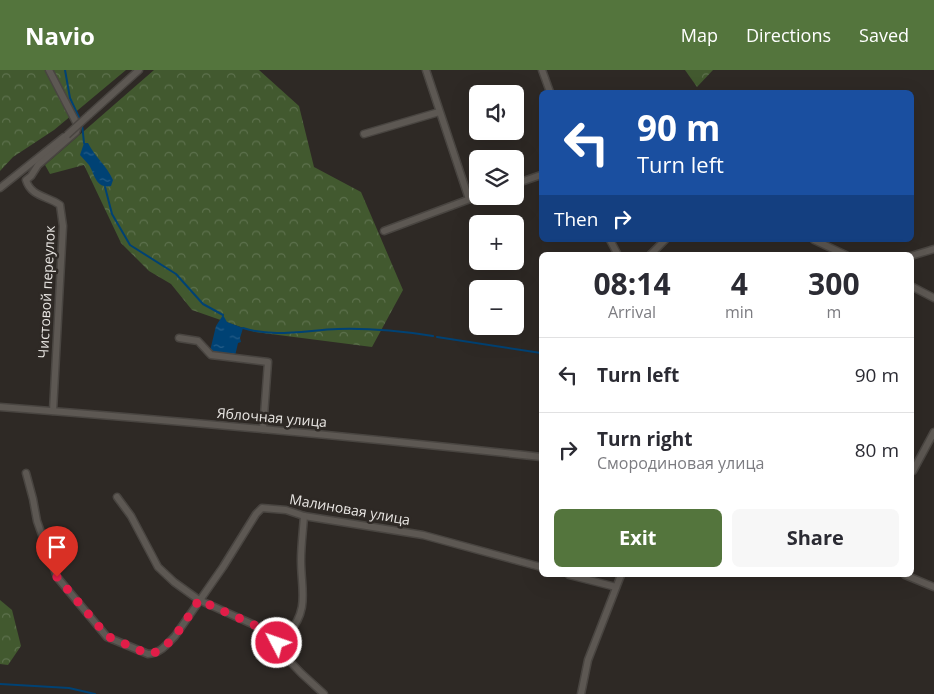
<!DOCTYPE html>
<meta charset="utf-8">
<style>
body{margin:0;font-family:"Open Sans",sans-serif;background:#f7f7f7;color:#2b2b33;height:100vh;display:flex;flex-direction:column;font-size:19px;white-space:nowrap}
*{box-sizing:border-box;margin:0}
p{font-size:16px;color:#7c7c81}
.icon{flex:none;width:28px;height:28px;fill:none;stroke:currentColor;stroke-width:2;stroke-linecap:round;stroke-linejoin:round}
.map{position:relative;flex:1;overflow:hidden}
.side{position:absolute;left:539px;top:182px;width:375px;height:325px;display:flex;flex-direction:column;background:#fff;border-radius:8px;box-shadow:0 5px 20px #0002}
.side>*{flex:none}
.guide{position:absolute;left:539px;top:20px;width:375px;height:152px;border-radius:8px;box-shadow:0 5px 20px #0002;background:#1a4fa0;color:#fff;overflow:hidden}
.buttons{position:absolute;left:469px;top:15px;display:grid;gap:10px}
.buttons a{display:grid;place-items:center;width:55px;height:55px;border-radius:8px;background:#fff;box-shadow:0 5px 20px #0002;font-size:25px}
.pin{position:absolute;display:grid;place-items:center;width:42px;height:42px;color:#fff;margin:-51px -21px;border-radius:50% 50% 50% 0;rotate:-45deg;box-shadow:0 0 5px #0007}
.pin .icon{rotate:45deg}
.me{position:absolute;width:55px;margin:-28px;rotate:311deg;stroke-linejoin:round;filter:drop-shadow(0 0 4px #0008)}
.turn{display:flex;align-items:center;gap:18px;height:105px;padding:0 15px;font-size:22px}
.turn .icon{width:65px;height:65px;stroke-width:2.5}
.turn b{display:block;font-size:35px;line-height:42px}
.then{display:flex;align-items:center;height:48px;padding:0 15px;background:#0003;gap:10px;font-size:19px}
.eta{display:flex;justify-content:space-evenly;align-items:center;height:85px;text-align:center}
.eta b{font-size:30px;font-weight:700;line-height:35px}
.cta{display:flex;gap:10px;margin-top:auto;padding:10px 15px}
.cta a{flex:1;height:58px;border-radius:8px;background:#54753d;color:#fff;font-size:20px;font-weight:700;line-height:58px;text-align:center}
.cta a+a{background:#f7f7f7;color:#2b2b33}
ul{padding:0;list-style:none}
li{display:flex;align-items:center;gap:15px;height:75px;padding:0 15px;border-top:1px solid #e1e1e2}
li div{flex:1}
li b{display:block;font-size:19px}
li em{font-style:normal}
header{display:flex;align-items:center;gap:30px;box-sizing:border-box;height:70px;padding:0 25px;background:#54753d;color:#fff}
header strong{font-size:24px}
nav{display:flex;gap:28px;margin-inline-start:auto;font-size:18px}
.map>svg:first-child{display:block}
.forest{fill:url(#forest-crowns)}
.water{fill:url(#water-ripples)}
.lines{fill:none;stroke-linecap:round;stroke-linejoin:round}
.stream{stroke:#004274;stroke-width:2}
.street-casing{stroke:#494541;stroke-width:9}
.street{stroke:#5d5853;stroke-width:6}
.street-bridge-casing{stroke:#494541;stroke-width:9;stroke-linecap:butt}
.street-bridge{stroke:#5d5853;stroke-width:6}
.route{stroke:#e11d48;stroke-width:9;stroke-dasharray:0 16.2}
.labels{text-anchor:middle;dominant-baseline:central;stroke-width:5;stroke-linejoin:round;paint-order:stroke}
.street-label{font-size:14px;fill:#e9e6e3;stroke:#2e2925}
</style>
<header>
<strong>Navio</strong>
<nav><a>Map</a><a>Directions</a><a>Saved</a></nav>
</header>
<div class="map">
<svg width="934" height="624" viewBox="0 0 934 624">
<defs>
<pattern id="forest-crowns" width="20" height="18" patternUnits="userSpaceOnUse" patternTransform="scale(1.25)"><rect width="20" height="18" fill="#42592f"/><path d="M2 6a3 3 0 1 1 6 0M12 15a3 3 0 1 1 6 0" fill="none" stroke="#5d714d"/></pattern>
<pattern id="water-ripples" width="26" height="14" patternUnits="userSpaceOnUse" patternTransform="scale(1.25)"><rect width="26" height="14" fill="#004274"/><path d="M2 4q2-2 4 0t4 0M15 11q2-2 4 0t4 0" fill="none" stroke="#255d88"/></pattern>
</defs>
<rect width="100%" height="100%" fill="#2e2925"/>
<g class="forest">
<polygon points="0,0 126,0 54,60 13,87 0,101"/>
<polygon points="154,0 259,0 299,36 314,97 361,122 403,220 372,277 255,262 192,240 171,214 149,201 121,173 84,95 50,104 45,95"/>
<polygon points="685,0 713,0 697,17"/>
<polygon points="0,530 12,540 21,576 8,595 0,594"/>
</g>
<g class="water">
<path d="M84,73H88C95,87 107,96 113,110L111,116C96,119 95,105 89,95C86,92 83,88 80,85Z"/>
<polygon points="223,245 227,252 243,258 240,268 241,272 238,273 235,286 210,281 216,256"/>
</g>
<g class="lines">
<g class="stream">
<polyline points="65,0 70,28 82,54 84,73"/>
<polyline points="105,117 112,144 130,175 176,204 203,234 223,245"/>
<path d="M243,258C273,268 307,260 338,259C370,258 401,261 433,266"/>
<polyline points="437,267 541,283"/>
<polyline points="0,614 69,618 95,624"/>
</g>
<defs>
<g id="street">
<path d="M49,0L78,56L76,62L38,95L31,106L26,110C31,127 48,126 60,135L63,156L53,341"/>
<polyline points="426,0 469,129"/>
<polyline points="542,0 550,22"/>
<polyline points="89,45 139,0"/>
<polyline points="364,64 439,42"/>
<polyline points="515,114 541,105"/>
<polyline points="0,118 64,67"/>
<polyline points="384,161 478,126"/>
<polyline points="610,170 618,185"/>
<polyline points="814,170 846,185"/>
<polyline points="650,185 665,170"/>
<polyline points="911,186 934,179"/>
<polyline points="911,216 934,228"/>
<polyline points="179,268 198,271 211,285 268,292 263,359"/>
<path d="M0,337C181,351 361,367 541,387"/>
<polyline points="913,401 934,362"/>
<path d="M26,403L33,429L37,451L57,507L107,567L148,584C160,584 167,574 175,566L223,497L256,444L262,438L286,440L304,446L423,465L541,497"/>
<path d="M117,427L131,446L158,497L174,512L199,530L272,563L288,564C310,539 301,520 301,490C301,476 303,461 304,446"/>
<polyline points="569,505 616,517"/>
<polyline points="905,505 934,517"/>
<polyline points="272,563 281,582 301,603 324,624"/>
<polyline points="581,624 588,590 621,505"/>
</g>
</defs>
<use href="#street" class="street-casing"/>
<use href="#street" class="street"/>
<defs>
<polyline id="street-bridge" points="67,65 89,45"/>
</defs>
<use href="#street-bridge" class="street-bridge-casing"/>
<use href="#street-bridge" class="street-bridge"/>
</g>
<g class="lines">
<path class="route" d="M57,507L107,566L148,584C169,583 188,546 199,530L272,563L277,573"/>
</g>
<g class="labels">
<g class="street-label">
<text transform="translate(46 222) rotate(-87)">Чистовой переулок</text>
<text transform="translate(272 347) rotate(5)">Яблочная улица</text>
<text transform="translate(350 439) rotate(10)">Малиновая улица</text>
</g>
</g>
</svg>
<div class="buttons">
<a><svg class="icon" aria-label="sound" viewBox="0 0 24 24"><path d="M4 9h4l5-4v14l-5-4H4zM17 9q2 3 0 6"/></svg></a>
<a><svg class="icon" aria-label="layers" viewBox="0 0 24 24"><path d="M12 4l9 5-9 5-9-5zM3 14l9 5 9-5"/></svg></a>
<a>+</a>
<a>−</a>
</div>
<div class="pin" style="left:57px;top:507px;background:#d93025"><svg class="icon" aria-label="arrive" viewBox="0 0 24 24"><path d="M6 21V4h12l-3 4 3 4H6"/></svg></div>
<svg class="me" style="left:277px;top:573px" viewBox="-20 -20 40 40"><circle r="17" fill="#e11d48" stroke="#fff" stroke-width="3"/><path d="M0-11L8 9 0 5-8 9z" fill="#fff"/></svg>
<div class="guide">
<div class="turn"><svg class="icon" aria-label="left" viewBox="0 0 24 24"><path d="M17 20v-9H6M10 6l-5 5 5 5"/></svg><div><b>90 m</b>Turn left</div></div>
<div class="then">Then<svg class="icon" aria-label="right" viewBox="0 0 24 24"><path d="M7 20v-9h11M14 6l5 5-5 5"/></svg></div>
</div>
<section class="side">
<div class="eta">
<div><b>08:14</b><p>Arrival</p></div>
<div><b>4</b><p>min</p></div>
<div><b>300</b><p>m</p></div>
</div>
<ul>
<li><svg class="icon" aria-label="left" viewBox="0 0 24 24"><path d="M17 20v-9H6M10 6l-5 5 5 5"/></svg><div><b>Turn left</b></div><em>90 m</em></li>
<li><svg class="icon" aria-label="right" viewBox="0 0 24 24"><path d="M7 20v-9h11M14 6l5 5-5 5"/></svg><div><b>Turn right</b><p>Смородиновая улица</p></div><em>80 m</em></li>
</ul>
<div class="cta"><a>Exit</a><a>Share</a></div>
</section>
</div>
